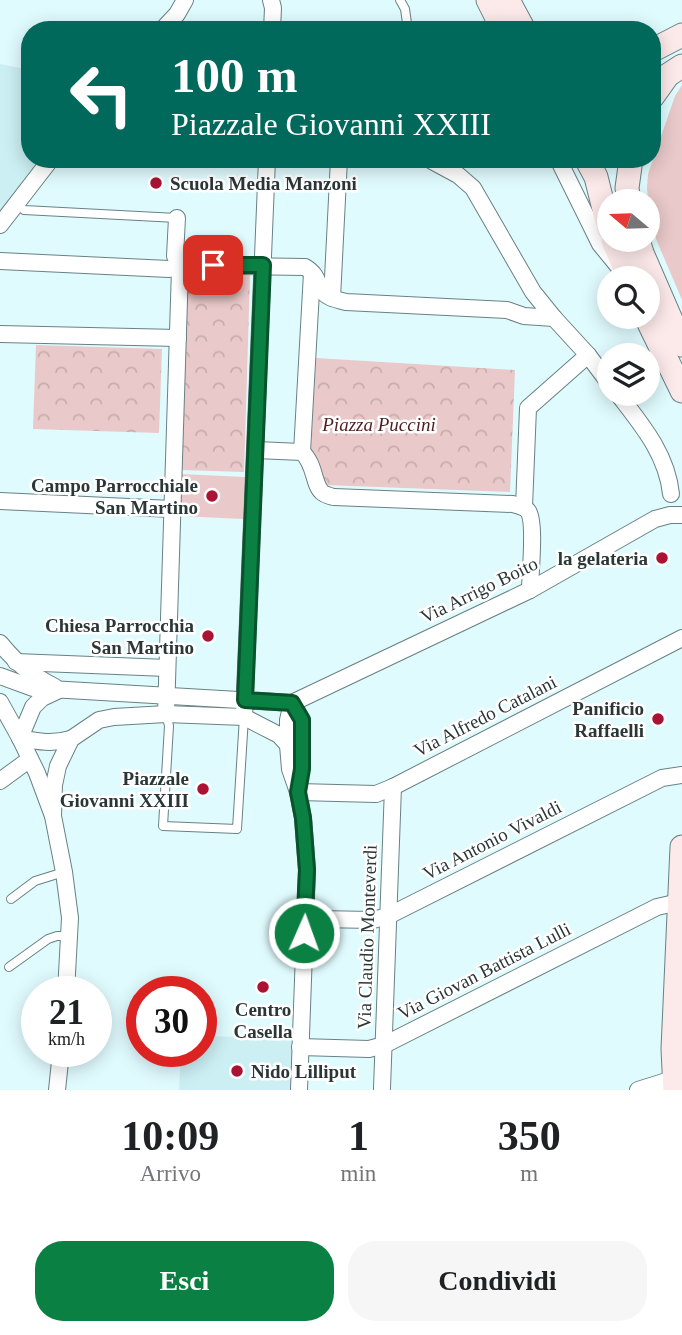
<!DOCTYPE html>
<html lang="it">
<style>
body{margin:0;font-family:"Times New Roman",serif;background:#f6f6f6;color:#202124;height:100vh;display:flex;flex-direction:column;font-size:26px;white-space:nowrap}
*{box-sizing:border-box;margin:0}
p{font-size:23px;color:#757577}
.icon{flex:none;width:38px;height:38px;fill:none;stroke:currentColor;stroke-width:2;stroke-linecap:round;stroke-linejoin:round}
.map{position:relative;height:1090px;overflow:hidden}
.sheet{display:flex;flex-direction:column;background:#fff;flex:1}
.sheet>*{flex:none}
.top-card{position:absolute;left:21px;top:21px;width:640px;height:147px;border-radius:28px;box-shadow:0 4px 18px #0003;background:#00695c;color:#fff;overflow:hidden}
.needle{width:46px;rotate:289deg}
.tools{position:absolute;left:597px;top:189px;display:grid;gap:14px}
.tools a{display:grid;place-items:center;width:63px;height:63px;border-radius:50%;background:#fff;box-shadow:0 4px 18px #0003;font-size:35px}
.speed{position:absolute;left:21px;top:976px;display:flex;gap:14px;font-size:35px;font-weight:700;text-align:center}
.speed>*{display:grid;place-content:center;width:91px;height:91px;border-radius:50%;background:#fff;box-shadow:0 4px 18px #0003;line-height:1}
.speed small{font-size:18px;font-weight:400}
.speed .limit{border:10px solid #d22;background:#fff;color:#111}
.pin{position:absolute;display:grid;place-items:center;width:60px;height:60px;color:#fff;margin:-30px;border-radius:14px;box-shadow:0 4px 10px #0006}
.me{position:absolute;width:77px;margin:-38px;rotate:2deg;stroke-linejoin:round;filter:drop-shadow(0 0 5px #0008)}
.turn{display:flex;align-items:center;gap:24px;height:147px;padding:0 35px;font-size:32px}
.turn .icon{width:91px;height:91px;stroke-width:2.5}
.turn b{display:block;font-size:49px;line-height:60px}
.eta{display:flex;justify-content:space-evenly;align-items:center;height:119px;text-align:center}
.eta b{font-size:42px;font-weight:700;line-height:49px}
.cta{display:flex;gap:14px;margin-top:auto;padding:14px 35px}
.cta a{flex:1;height:80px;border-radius:28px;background:#0b8043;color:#fff;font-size:28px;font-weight:700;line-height:80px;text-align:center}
.cta a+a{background:#f6f6f6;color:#202124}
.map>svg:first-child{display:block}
.built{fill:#cbeff3}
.green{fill:#e9c9c9}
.park{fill:url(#park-crowns)}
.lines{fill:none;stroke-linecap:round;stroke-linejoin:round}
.lane-casing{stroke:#688184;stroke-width:10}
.street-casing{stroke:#688184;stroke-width:18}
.secondary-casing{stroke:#688184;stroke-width:25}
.lane{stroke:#fff;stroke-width:8}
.street{stroke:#fff;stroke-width:16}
.secondary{stroke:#fce9e9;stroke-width:23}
.route-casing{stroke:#07532c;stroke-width:18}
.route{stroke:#0b8043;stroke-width:12}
.poi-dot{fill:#aa1333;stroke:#fff;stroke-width:2.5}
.labels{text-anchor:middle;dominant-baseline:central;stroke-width:5;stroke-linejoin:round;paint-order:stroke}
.poi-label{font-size:19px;font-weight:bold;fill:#2b3637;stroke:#fff;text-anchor:end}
.park-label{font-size:19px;font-style:italic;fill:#4f1e21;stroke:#fff}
.street-label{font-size:19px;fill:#2b3637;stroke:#fff}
</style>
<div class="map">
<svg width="682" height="1090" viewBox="0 0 682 1090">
<defs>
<pattern id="park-crowns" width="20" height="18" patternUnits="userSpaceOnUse" patternTransform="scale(1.75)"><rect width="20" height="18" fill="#e9c9c9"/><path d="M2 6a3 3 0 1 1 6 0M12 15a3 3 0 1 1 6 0" fill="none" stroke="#c8adad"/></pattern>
</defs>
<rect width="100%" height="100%" fill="#e0fbfe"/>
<g class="built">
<polygon points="0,64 30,70 30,159 45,159 0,213"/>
<polygon points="201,1036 297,1038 294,1090 179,1090 181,1052 201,1052"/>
</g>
<g class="green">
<polygon points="682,85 682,300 656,239 648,202 647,188 648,174 675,96"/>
<polygon points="180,474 245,477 243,519 178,516"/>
</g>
<g class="park">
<polygon points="250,275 244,472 181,470 187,286 196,276"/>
<polygon points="36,345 162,349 159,433 33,429"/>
<polygon points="316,358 515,370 510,492 325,485 311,449"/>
</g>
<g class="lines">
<defs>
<g id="lane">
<polyline points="400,0 405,9 408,30"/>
<polyline points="16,203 24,210 177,218"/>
<polyline points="166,714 169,726 163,826 237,829 244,717"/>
<polyline points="11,899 35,881 64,872"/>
<polyline points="9,967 48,939 57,936 70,936"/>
</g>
<g id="street">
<polyline points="271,0 273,8 272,30"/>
<polyline points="162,30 177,14 185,0"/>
<polyline points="558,159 600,244 618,266"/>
<polyline points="432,161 458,175 473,188 533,292 554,318 588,355 609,383"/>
<polyline points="0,225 51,159"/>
<path d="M0,261L169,269L188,265L305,267C321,277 315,285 325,294C330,299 339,300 346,302L507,310L524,316L554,318"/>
<polyline points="332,298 339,159"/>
<polyline points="0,334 178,338"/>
<path d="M618,394C641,424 667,454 671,494"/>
<path d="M256,450L302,452C316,465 313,486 323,493C324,494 332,497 334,497L513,504C519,506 524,506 528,511C536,522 530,574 530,590"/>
<polyline points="302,452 312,273"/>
<polyline points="0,501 172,509"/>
<polyline points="524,507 528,408 588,355"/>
<path d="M0,643C17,664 31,675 55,687"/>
<polyline points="16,662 167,668"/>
<polyline points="0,676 33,688 292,703 530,590 655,519 670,515 682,515"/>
<polyline points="0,702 20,738 37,773 53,816 64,872 70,918 66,992"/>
<polyline points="292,703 288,720 288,745 290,769 298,792 303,818 307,870 299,1090"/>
<polyline points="292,703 302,720 301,769 298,789"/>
<polyline points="166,714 180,268 175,256 177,218"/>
<polyline points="244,717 267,159"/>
<polyline points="20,738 33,707 42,698 59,690"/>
<path d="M20,738C39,742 53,744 71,739"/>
<polyline points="0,781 30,759"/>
<polyline points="298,792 376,794 393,787 682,638"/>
<polyline points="53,816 54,785 58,766 71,739 99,720 114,717 166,714 244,717 279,735 288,745"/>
<polyline points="317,919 373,920 388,916 662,778 682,775"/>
<polyline points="300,1047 369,1049 384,1045 657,907 679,902"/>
<polyline points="382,1088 393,787"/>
<polyline points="57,1090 61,1052"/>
<polyline points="638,1090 673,1079"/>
</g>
<g id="secondary">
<polyline points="488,0 503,30"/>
<polyline points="508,0 524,30"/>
<polyline points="653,50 682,35"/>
<polyline points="653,96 668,75 682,66"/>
<polyline points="588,162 596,177 609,229"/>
<polyline points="629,201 627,188 631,159"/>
<polyline points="613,240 629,278"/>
<polyline points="638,240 642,253 682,345"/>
<polyline points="646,317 682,391"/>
<polyline points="675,1090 673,1049 682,847"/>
</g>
</defs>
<use href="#lane" class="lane-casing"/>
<use href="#street" class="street-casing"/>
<use href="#secondary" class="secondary-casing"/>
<use href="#lane" class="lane"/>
<use href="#street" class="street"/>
<use href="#secondary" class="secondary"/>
</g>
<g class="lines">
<defs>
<polyline id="route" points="213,265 263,265 245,700 292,703 302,720 302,769 298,792 303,818 307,870 304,933"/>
</defs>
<use href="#route" class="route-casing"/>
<use href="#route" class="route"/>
</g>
<g class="poi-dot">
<circle cx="156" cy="183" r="7"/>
<circle cx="212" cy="496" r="7"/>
<circle cx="662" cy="558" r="7"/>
<circle cx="208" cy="636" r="7"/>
<circle cx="658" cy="719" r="7"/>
<circle cx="203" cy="789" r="7"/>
<circle cx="263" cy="987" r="7"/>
<circle cx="237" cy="1071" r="7"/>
</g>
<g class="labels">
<g class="poi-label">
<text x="170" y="183" text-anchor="start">Scuola Media Manzoni</text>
<text x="198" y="485">Campo Parrocchiale<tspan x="198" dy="22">San Martino</tspan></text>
<text x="648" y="558">la gelateria</text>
<text x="194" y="625">Chiesa Parrocchia<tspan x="194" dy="22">San Martino</tspan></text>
<text x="644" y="708">Panificio<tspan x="644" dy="22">Raffaelli</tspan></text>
<text x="189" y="778">Piazzale<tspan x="189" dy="22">Giovanni XXIII</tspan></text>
<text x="263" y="1009" text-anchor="middle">Centro<tspan x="263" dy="22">Casella</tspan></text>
<text x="251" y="1071" text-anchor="start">Nido Lilliput</text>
</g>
<g class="park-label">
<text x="379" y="424">Piazza Puccini</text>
</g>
<g class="street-label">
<text transform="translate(479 590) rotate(-26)">Via Arrigo Boito</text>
<text transform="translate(485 716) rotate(-27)">Via Alfredo Catalani</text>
<text transform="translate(492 840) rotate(-27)">Via Antonio Vivaldi</text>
<text transform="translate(367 937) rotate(-88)">Via Claudio Monteverdi</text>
<text transform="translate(484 971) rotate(-27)">Via Giovan Battista Lulli</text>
</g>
</g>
</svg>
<div class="tools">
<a><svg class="needle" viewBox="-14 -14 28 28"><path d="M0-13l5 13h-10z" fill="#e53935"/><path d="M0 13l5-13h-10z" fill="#757577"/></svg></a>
<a><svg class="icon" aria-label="search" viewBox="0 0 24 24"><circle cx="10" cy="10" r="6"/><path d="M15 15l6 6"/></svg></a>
<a><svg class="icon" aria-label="layers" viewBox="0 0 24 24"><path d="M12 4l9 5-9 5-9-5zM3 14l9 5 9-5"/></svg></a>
</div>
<div class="speed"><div>21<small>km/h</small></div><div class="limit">30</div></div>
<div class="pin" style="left:213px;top:265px;background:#d93025"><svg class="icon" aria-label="arrive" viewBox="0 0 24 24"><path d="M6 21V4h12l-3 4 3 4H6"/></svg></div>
<svg class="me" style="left:304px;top:933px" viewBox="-20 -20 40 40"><circle r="17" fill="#0b8043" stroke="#fff" stroke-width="3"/><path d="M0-11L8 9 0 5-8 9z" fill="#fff"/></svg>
<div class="top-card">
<div class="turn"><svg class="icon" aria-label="left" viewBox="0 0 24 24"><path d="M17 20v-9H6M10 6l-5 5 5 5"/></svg><div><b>100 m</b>Piazzale Giovanni XXIII</div></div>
</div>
</div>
<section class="sheet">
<div class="eta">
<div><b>10:09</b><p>Arrivo</p></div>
<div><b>1</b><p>min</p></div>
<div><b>350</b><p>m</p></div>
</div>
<div class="cta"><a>Esci</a><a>Condividi</a></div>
</section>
